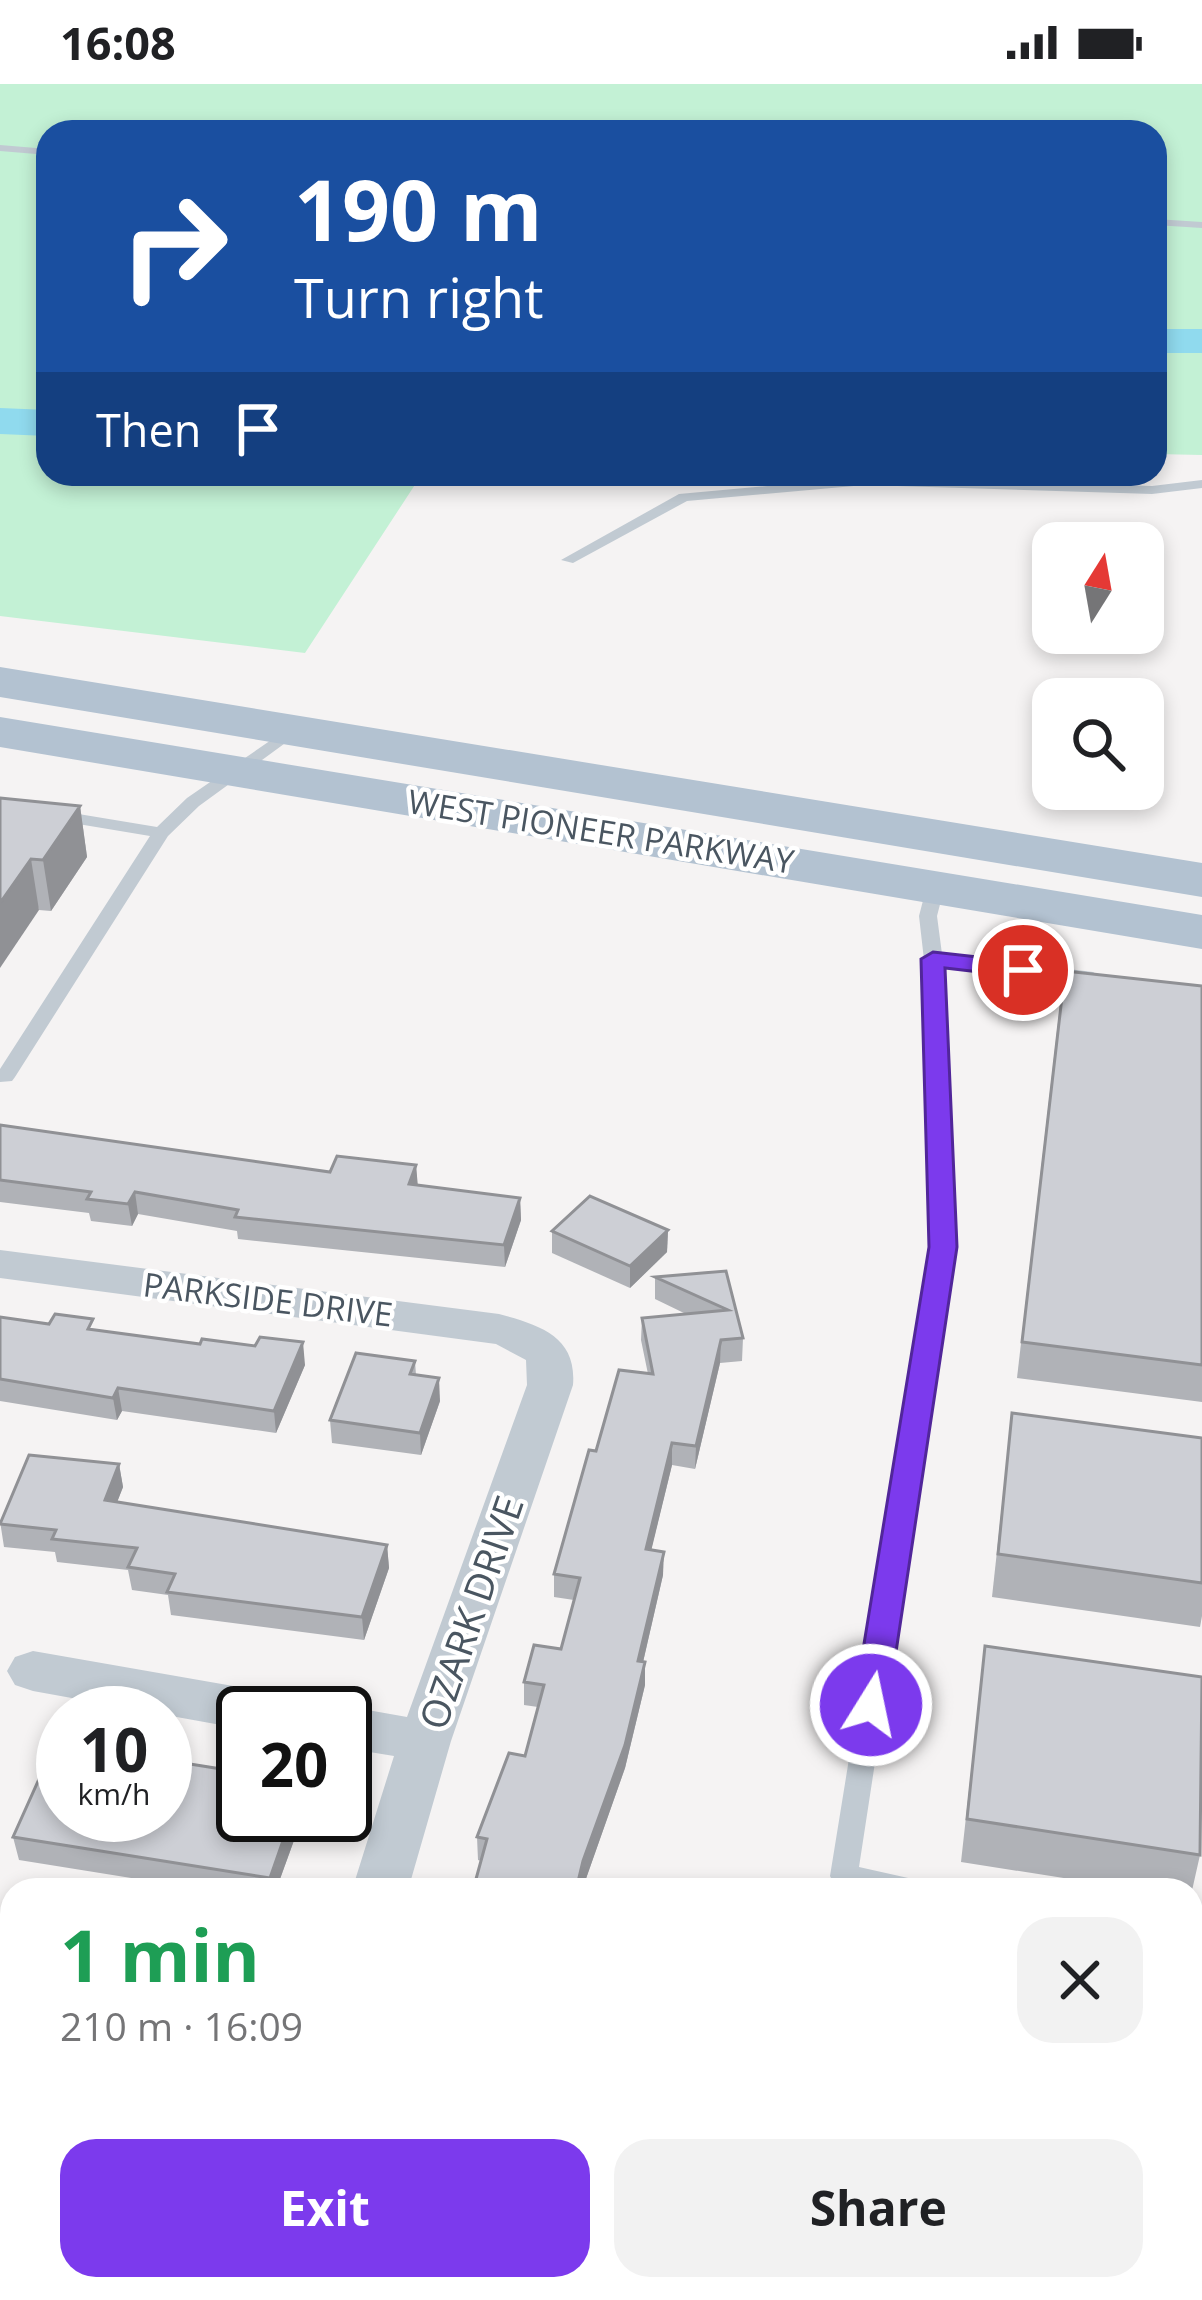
<!DOCTYPE html>
<meta charset="utf-8">
<style>
body{margin:0;font-family:"Open Sans",sans-serif;background:#f2f2f2;color:#202124;height:100vh;display:flex;flex-direction:column;font-size:45px;white-space:nowrap}
*{box-sizing:border-box;margin:0}
p{font-size:39px;color:#757577}
.icon{flex:none;width:66px;height:66px;fill:none;stroke:currentColor;stroke-width:2;stroke-linecap:round;stroke-linejoin:round}
.map{position:relative;flex:1;overflow:hidden}
.panel{position:absolute;left:0px;top:1794px;width:1203px;height:423px;display:flex;flex-direction:column;background:#fff;border-radius:36px 36px 0 0;box-shadow:0 6px 18px #0003}
.panel>*{flex:none}
.banner{position:absolute;left:36px;top:36px;width:1131px;height:366px;border-radius:36px;box-shadow:0 6px 18px #0003;background:#1a4fa0;color:#fff;overflow:hidden}
.needle{width:78px;rotate:11deg}
.buttons{position:absolute;left:1032px;top:438px;display:grid;gap:24px}
.buttons a{display:grid;place-items:center;width:132px;height:132px;border-radius:24px;background:#fff;box-shadow:0 6px 18px #0003;font-size:60px}
.speed{position:absolute;left:36px;top:1602px;display:flex;gap:24px;font-size:60px;font-weight:700;text-align:center}
.speed>*{display:grid;place-content:center;width:156px;height:156px;border-radius:50%;background:#fff;box-shadow:0 6px 18px #0003;line-height:1}
.speed small{font-size:30px;font-weight:400}
.speed .limit{border:6px solid #111;border-radius:18px;background:#fff;color:#111}
.pin{position:absolute;display:grid;place-items:center;width:102px;height:102px;color:#fff;margin:-51px;border:6px solid #fff;border-radius:50%;box-shadow:0 3px 12px #0007}
.me{position:absolute;width:132px;margin:-66px;rotate:10deg;stroke-linejoin:round;filter:drop-shadow(0 0 9px #0008)}
.turn{display:flex;align-items:center;gap:42px;height:252px;padding:0 60px;font-size:54px}
.turn .icon{width:156px;height:156px;stroke-width:2.5}
.turn b{display:block;font-size:84px;line-height:102px}
.then{display:flex;align-items:center;height:114px;padding:0 60px;background:#0003;gap:24px;font-size:45px}
.round{display:grid;place-items:center;flex:none;width:126px;height:126px;border-radius:36px;background:#f2f2f2}
.overview{display:flex;align-items:center;justify-content:space-between;height:204px;padding:0 60px}
h1{font-size:72px;font-weight:700;line-height:90px;color:#1e9e55}
.primary-button{display:flex;gap:24px;margin-top:auto;padding:24px 60px}
.primary-button a{flex:1;height:138px;border-radius:36px;background:#7c3aed;color:#fff;font-size:48px;font-weight:700;line-height:138px;text-align:center}
.primary-button a+a{background:#f2f2f2;color:#202124}
.status{display:flex;justify-content:space-between;align-items:center;height:84px;padding:0 60px;background:#fff;direction:ltr}
.status svg{height:33px;fill:currentColor}
.map>svg:first-child{display:block}
.green{fill:#c3f1d5}
.lines{fill:none;stroke-linecap:round;stroke-linejoin:round}
.river{fill:#90daee;fill-rule:evenodd}
.lane{fill:#c1cad2;fill-rule:evenodd}
.street{fill:#c1cad2;fill-rule:evenodd}
.primary{fill:#b3c2d1;fill-rule:evenodd}
.wall{fill:#b0b2b7}
.shaded-wall{fill:#909195}
.building{fill:#cdcfd5;stroke:#909195;stroke-width:3}
.route{fill:#7c3aed;stroke:#51269a;stroke-width:3}
.labels{text-anchor:middle;dominant-baseline:central;stroke-width:9;stroke-linejoin:round;paint-order:stroke}
.street-label{font-size:33px;fill:#4a5661;stroke:#fff}
.near-street-label{font-size:39px;fill:#4a5661;stroke:#fff}
</style>
<div class="status"><b>16:08</b><svg viewBox="0 0 49 12"><path d="M0 12V9h3v3zM5 12V6h3v6zM10 12V3h3v9zM15 12V0h3v12zM26 1h20v11H26zM47 4h2v5h-2z"/></svg></div>
<div class="map">
<svg width="1202" height="2216" viewBox="0 0 1202 2216">
<rect width="100%" height="100%" fill="#f5f3f3"/>
<polygon class="green" points="0,0 1202,0 1202,371 1155,370 1155,48 48,48 48,390 422,390 305,569 0,532"/>
<g class="lines">
<g class="river">
<rect x="1155" y="245" width="47" height="24"/>
<polygon points="0,324 48,326 48,352 0,350"/>
</g>
<g class="lane">
<polygon points="0,61 48,65 48,71 0,67"/>
<polygon points="1155,135 1202,138 1202,144 1155,141"/>
<polygon points="865,393 1152,402 1202,396 1202,404 1152,410 865,401 687,417 573,479 561,476 679,410"/>
<polygon points="293,641 301,646 299,649 199,722 168,752 15,993 12,997 0,998 0,985 150,752 0,727 0,717 157,743 187,714"/>
<polygon points="936,796 945,801 937,832 942,870 1093,888 1102,894 1093,900 943,882 954,1163 859,1783 926,1798 930,1806 856,1806 834,1800 830,1792 932,1163 927,902 919,832 927,801"/>
</g>
<g class="street">
<path d="M0,1166L499,1230C539,1241 577,1252 573,1301L451,1657L408,1806H352L394,1672L345,1664V1629H326L345,1622L407,1633L527,1301L526,1276L496,1260L0,1194Z"/>
<polygon points="33,1567 267,1608 286,1614 293,1629 243,1629 243,1645 33,1607 15,1601 7,1587 15,1573"/>
<polygon points="0,2157 12,2160 12,2205 37,2205 35,2211 0,2216"/>
<polygon points="54,2205 167,2205 172,2216 59,2216"/>
<polygon points="230,2205 294,2205 290,2216 226,2216"/>
</g>
<g class="primary">
<polygon points="0,583 1202,779 1202,813 0,613"/>
<polygon points="0,633 1202,831 1202,865 0,663"/>
</g>
</g>
<g class="wall">
<polygon points="0,714 80,722 87,773 51,827 39,826"/>
<polygon points="1202,902 1202,1318 1017,1294 1060,921"/>
<polygon points="0,1041 330,1088 416,1081 417,1101 520,1114 521,1136 505,1183 238,1155 237,1147 138,1130 132,1142 91,1137 89,1129 0,1118"/>
<polygon points="668,1146 667,1168 630,1204 552,1169 552,1147"/>
<polygon points="726,1187 743,1254 742,1277 720,1279 695,1385 672,1381 651,1466 663,1491 643,1578 645,1578 645,1601 625,1684 582,1806 473,1806 481,1777 478,1776 477,1753 525,1672 538,1623 524,1621 524,1598 561,1565 574,1516 554,1513 554,1490 596,1367 648,1290 641,1256 642,1234 686,1230 655,1215 655,1193"/>
<polygon points="0,1233 95,1246 305,1281 276,1349 122,1327 117,1336 0,1317"/>
<polygon points="415,1277 416,1291 440,1317 421,1371 332,1359 330,1336"/>
<polygon points="1012,1329 1202,1354 1202,1532 1200,1543 992,1513"/>
<polygon points="119,1380 123,1403 117,1418 387,1461 389,1484 364,1556 171,1531 168,1511 132,1506 128,1486 57,1478 55,1468 4,1463 0,1437"/>
<polygon points="985,1562 1200,1771 1191,1811 1191,1806 1140,1806 961,1778"/>
<polygon points="240,1688 242,1705 301,1737 276,1806 206,1806 19,1776 13,1753 63,1731"/>
<polygon points="0,1911 12,1913 12,2050 0,2048"/>
<polygon points="1192,2131 1202,2133 1202,2216 1086,2216 1047,2209 1047,2205 1191,2205"/>
<polygon points="356,2205 500,2205 497,2215 479,2211 353,2215"/>
</g>
<g class="shaded-wall">
<polygon points="80,722 87,773 51,827 43,776"/>
<polygon points="31,775 39,826 0,884 0,819"/>
<polygon points="416,1081 418,1103 409,1100"/>
<polygon points="135,1108 138,1130 132,1142 128,1120"/>
<polygon points="520,1114 521,1136 505,1183 504,1161"/>
<polygon points="668,1146 667,1168 630,1204 630,1182"/>
<polygon points="721,1256 720,1279 695,1385 696,1362"/>
<polygon points="303,1258 305,1281 276,1349 274,1327"/>
<polygon points="439,1294 440,1317 421,1371 420,1349"/>
<polygon points="118,1304 122,1327 117,1336 113,1314"/>
<polygon points="672,1359 672,1381 646,1488 646,1465"/>
<polygon points="119,1380 123,1403 109,1439 105,1416"/>
<polygon points="387,1461 389,1484 364,1556 362,1533"/>
<polygon points="664,1468 663,1491 638,1600 638,1577"/>
<polygon points="645,1578 645,1601 625,1684 582,1806 576,1806 583,1777"/>
<polygon points="240,1688 243,1711 234,1703"/>
<polygon points="292,1731 300,1731 301,1737 276,1806 271,1806 270,1794"/>
<polygon points="473,2205 478,2205 477,2216 471,2216"/>
</g>
<g class="building">
<polygon points="0,714 80,722 43,776 31,775 0,819"/>
<polygon points="1065,887 1202,902 1202,1281 1022,1258"/>
<polygon points="0,1041 330,1088 337,1072 416,1081 409,1100 520,1114 504,1161 235,1133 238,1126 135,1108 128,1120 87,1115 91,1108 0,1096"/>
<polygon points="590,1112 668,1146 630,1182 552,1147"/>
<polygon points="726,1187 743,1254 721,1256 696,1362 672,1359 646,1465 664,1468 638,1577 645,1578 625,1661 583,1777 576,1806 473,1806 487,1755 477,1753 509,1669 525,1672 544,1601 524,1598 534,1561 561,1565 580,1494 554,1490 589,1366 596,1367 619,1286 653,1290 642,1234 728,1226 655,1193"/>
<polygon points="55,1230 93,1235 88,1245 200,1260 202,1255 255,1262 260,1253 303,1258 274,1327 118,1304 113,1314 0,1295 0,1233 49,1240"/>
<polygon points="356,1269 415,1277 410,1290 439,1294 420,1349 330,1336"/>
<polygon points="1012,1329 1202,1354 1202,1499 998,1470"/>
<polygon points="29,1371 119,1380 105,1416 387,1461 362,1533 167,1508 175,1490 128,1483 137,1464 52,1455 56,1446 0,1440"/>
<polygon points="985,1562 1202,1593 1200,1771 967,1735"/>
<polygon points="48,1675 63,1677 63,1731 165,1731 165,1676 240,1688 234,1703 243,1705 243,1731 292,1731 270,1794 13,1753"/>
<polygon points="0,1911 12,1913 12,2028 0,2026"/>
<polygon points="1191,2088 1193,2088 1192,2131 1202,2133 1202,2211 1170,2205 1191,2205"/>
<polygon points="356,2205 473,2205 471,2216 344,2216 345,2213 353,2215"/>
</g>
<polygon class="route" points="933,868 1023,878 1035,886 1023,893 945,884 957,1163 888,1621 883,1630 859,1630 854,1621 929,1163 921,875"/>
<g class="labels">
<g class="street-label">
<text transform="translate(601 747) rotate(9)">WEST PIONEER PARKWAY</text>
<text transform="translate(268 1215) rotate(7)">PARKSIDE DRIVE</text>
</g>
<g class="near-street-label">
<text transform="translate(470 1528) rotate(-71)">OZARK DRIVE</text>
</g>
</g>
</svg>
<div class="buttons">
<a><svg class="needle" viewBox="-14 -14 28 28"><path d="M0-13l5 13h-10z" fill="#e53935"/><path d="M0 13l5-13h-10z" fill="#757577"/></svg></a>
<a><svg class="icon" aria-label="search" viewBox="0 0 24 24"><circle cx="10" cy="10" r="6"/><path d="M15 15l6 6"/></svg></a>
</div>
<div class="speed"><div>10<small>km/h</small></div><div class="limit">20</div></div>
<div class="pin" style="left:1023px;top:886px;background:#d93025"><svg class="icon" aria-label="arrive" viewBox="0 0 24 24"><path d="M6 21V4h12l-3 4 3 4H6"/></svg></div>
<svg class="me" style="left:871px;top:1621px" viewBox="-20 -20 40 40"><circle r="17" fill="#7c3aed" stroke="#fff" stroke-width="3"/><path d="M0-11L8 9 0 5-8 9z" fill="#fff"/></svg>
<div class="banner">
<div class="turn"><svg class="icon" aria-label="right" viewBox="0 0 24 24"><path d="M7 20v-9h11M14 6l5 5-5 5"/></svg><div><b>190 m</b>Turn right</div></div>
<div class="then">Then<svg class="icon" aria-label="arrive" viewBox="0 0 24 24"><path d="M6 21V4h12l-3 4 3 4H6"/></svg></div>
</div>
<section class="panel">
<div class="overview"><div><h1>1 min</h1><p>210 m · 16:09</p></div><a class="round"><svg class="icon" aria-label="close" viewBox="0 0 24 24"><path d="M6 6l12 12M18 6L6 18"/></svg></a></div>
<div class="primary-button"><a>Exit</a><a>Share</a></div>
</section>
</div>
